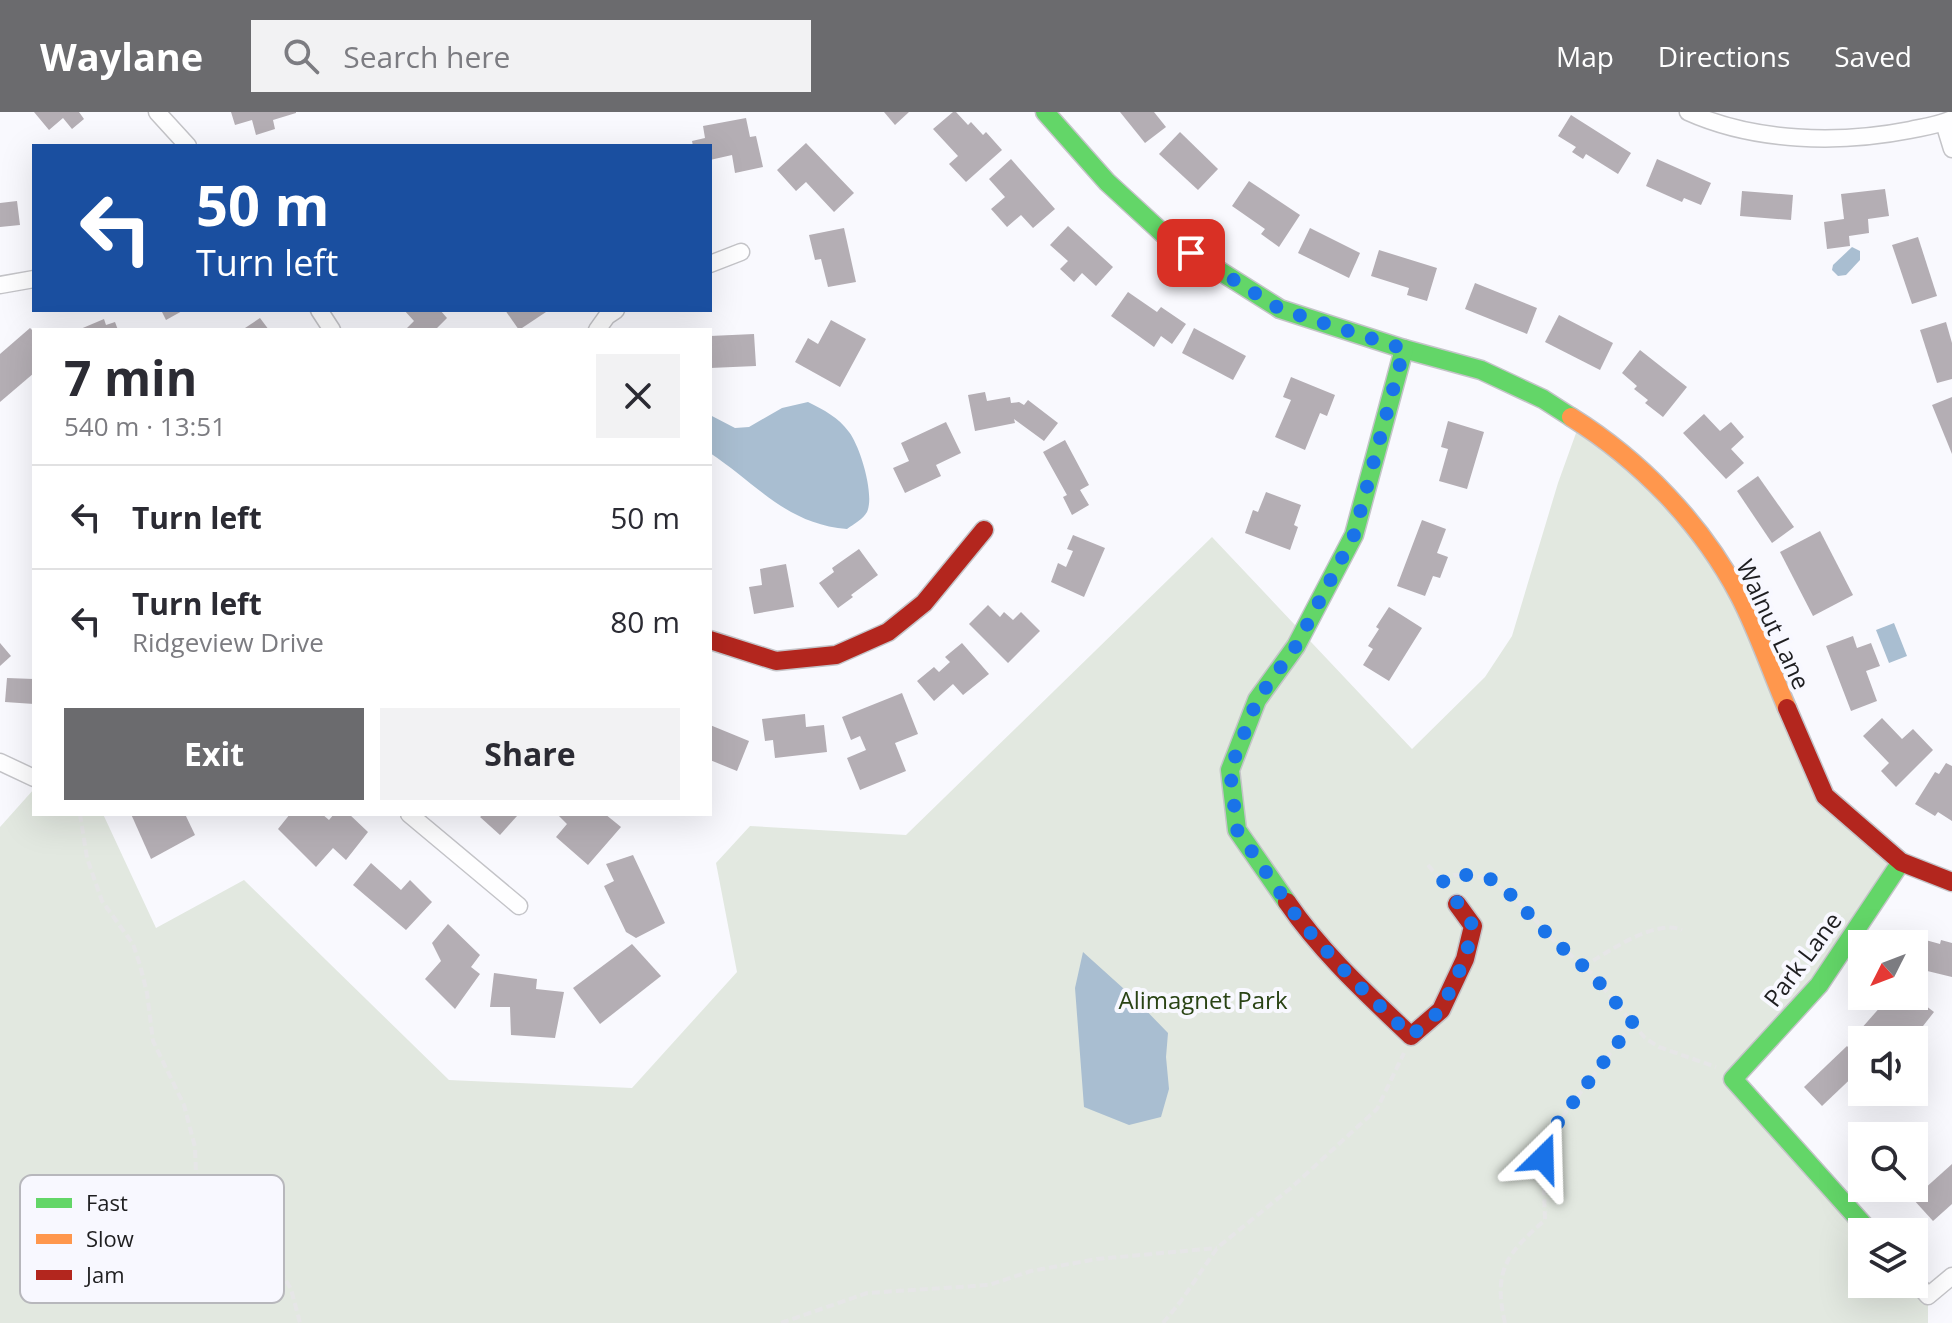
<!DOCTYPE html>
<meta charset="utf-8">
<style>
body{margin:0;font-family:"Open Sans",sans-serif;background:#f2f2f3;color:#2b2b33;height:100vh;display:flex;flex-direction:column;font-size:30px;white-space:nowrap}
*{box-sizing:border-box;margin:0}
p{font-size:26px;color:#7c7c81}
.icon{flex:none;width:44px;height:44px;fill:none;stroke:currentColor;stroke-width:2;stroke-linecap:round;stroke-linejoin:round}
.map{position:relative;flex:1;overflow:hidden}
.sheet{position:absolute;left:32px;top:216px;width:680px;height:488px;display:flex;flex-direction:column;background:#fff;border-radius:0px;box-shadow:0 8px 32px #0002}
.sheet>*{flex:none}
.hud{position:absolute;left:32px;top:32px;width:680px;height:168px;border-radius:0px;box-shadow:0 8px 32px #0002;background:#1a4fa0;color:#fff;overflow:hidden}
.needle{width:52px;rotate:228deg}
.fabs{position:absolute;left:1848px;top:818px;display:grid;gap:16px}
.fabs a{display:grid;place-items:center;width:80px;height:80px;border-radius:0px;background:#fff;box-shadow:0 8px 32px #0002;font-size:40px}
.pin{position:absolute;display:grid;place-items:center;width:68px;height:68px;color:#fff;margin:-34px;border-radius:16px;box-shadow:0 4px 12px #0006}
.me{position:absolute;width:88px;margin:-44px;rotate:22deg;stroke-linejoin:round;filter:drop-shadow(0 0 6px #0008)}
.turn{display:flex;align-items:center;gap:28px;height:168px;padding:0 32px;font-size:36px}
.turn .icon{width:104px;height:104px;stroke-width:2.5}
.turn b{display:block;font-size:56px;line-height:68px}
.round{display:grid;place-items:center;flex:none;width:84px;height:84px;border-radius:0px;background:#f2f2f3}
.headline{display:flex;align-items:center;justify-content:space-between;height:136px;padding:0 32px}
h1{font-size:48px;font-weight:700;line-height:60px}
.primary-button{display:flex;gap:16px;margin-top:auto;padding:16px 32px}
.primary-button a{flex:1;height:92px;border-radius:0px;background:#6b6b6e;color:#fff;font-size:32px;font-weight:700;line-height:92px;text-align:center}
.primary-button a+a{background:#f2f2f3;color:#2b2b33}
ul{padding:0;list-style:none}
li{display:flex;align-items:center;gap:24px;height:104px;padding:0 32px;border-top:2px solid #e1e1e2}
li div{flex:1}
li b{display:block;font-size:30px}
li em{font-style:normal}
header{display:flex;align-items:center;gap:48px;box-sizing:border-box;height:112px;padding:0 40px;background:#6b6b6e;color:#fff}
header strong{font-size:38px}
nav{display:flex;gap:44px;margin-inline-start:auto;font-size:28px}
.search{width:560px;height:72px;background:#f2f2f3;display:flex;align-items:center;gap:20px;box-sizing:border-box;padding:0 28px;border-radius:0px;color:#7c7c81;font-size:30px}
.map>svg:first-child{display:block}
.green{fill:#e2e8e0}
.water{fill:#a9bed1}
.building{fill:#b4aeb4}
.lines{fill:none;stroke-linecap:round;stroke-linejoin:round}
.street-casing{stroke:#c4c4c8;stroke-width:19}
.fast-casing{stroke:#c4c4c8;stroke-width:21}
.slow-casing{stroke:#c4c4c8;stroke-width:21}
.jam-casing{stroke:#c4c4c8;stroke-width:21}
.path{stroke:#e6e6e7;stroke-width:4;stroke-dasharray:8 4;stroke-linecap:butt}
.street{stroke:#fefeff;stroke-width:16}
.fast{stroke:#63d668;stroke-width:18}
.slow{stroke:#ff974d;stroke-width:18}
.jam{stroke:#b3261e;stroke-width:18}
.route{stroke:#1a73e8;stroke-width:14;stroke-dasharray:0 25.2}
.labels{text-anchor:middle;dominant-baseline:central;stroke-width:8;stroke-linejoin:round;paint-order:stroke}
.street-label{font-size:24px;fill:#1e1e20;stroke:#f8f8ff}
.park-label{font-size:24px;fill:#294314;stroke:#f8f8ff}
.key{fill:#f8f8ff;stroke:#b7b7bc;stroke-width:2}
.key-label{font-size:22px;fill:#1e1e20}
</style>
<header>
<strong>Waylane</strong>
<div class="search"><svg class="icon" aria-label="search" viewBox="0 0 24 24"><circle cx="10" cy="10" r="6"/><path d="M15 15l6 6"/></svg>Search here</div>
<nav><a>Map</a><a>Directions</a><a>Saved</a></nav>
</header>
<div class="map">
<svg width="1952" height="1211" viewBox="0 0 1952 1211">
<rect width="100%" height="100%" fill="#f9f9fe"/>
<polygon class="green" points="1580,310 1703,425 1825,684 1901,750 1733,967 1862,1120 1862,1172 1914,1172 1928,1184 1928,1211 0,1211 0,715 34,677 34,702 103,702 156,816 244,768 449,968 632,976 737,860 716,751 750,714 906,723 1212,425 1412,637 1485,565 1512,524 1558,371"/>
<g class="water">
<polygon points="1852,135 1860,139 1860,148 1846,163 1838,164 1832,158 1833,153"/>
<path d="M808,290C824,298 838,305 849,320C860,334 875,383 867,400C863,407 854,412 847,417C786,412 757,372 710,341V303L735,316L749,315L782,296Z"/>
<polygon points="1894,511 1907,544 1889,551 1876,518"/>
<polygon points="1083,840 1134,886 1168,921 1166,945 1169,977 1161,1005 1129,1013 1084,995 1075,876"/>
</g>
<g class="building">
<polygon points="34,0 79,0 84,7 72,17 63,6 49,18"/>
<polygon points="231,0 296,0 296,1 273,8 275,17 256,23 252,8 235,13"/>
<polygon points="884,0 909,0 895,13"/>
<polygon points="953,0 956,0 968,13 971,10 983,23 986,20 1002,38 966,70 949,52 958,44 933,17"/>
<polygon points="1120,0 1154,0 1166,15 1145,31"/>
<polygon points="1571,3 1631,41 1618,62 1586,42 1583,47 1572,40 1576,35 1558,24"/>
<polygon points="746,6 750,25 756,24 763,55 735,61 732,43 710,48 710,34 693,34 692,29 705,26 703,14"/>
<polygon points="1180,20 1218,57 1198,78 1159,42"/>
<polygon points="806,31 854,81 834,100 806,70 796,79 777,58"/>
<polygon points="1011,47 1055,97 1033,116 1021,103 1007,115 991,97 1005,85 989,67"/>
<polygon points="1657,47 1711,71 1701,93 1684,86 1682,90 1646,74"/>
<polygon points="1249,69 1300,103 1279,135 1261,122 1265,117 1232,94"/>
<polygon points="1885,77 1889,104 1868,107 1869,121 1849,124 1850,134 1827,137 1824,110 1844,107 1841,82"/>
<polygon points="1742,79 1793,83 1791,108 1740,104"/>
<polygon points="17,89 20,113 0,115 0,91"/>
<polygon points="1068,114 1113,155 1096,174 1082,161 1074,170 1060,157 1068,149 1050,133"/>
<polygon points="844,116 856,170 828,175 821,147 815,148 809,123"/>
<polygon points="1310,116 1360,141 1349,166 1298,141"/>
<polygon points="1918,125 1937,184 1912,192 1892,133"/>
<polygon points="1379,138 1437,156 1427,189 1407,183 1409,176 1371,164"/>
<polygon points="1475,171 1537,196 1527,222 1465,197"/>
<polygon points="1128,180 1157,200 1161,195 1186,212 1172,232 1161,224 1154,235 1111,204"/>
<polygon points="161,198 184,198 166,208"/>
<polygon points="404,198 440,198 447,206 435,218 405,218 414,209"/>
<polygon points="505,198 544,198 546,200 519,218"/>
<polygon points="1559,203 1613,231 1600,258 1545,230"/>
<polygon points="260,206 269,218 242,218"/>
<polygon points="104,207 106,213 115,210 118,218 78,218"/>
<polygon points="831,208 866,227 840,275 795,250 808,226 818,232"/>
<polygon points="1946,210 1952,231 1952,267 1937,271 1920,218"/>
<polygon points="30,216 34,220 34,261 0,290 0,242"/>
<polygon points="1194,216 1246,244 1233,268 1182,241"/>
<polygon points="754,222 756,254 710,256 710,224"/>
<polygon points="1640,238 1687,275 1663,305 1645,291 1648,288 1634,277 1637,274 1622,261"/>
<polygon points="1291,265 1335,283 1327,304 1320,301 1305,338 1275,325 1291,288 1283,285"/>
<polygon points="985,280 987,289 1010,285 1011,291 1019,290 1024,293 1028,288 1058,311 1044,329 1014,307 1015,311 975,319 968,283"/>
<polygon points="1952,285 1952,342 1932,293"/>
<polygon points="1704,302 1720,319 1731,310 1744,325 1731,337 1744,351 1726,367 1683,321"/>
<polygon points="1448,309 1484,320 1467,377 1439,369 1448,337 1441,335"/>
<polygon points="946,310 961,341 936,353 941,364 905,381 893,356 909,349 901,331"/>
<polygon points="1065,328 1089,373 1080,378 1089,393 1072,403 1063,385 1067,383 1043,340"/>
<polygon points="1758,364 1794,415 1772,431 1737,379"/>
<polygon points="1266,380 1301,393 1294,413 1298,415 1290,438 1245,421 1253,398 1258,400"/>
<polygon points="1422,408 1446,417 1437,441 1448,445 1440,466 1433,464 1425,484 1397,474"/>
<polygon points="1820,419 1853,483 1813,504 1780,440"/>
<polygon points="1073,423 1105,436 1084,485 1051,470 1058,451 1066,455 1073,439 1067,437"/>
<polygon points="859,437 878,463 851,483 853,485 838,496 819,471 834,460 832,456"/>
<polygon points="786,452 794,495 754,502 749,475 762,473 760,457"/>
<polygon points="988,493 1000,505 1004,500 1013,508 1021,500 1040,519 1008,551 969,512"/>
<polygon points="1389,495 1422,516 1389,569 1363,553 1373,537 1368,534 1379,517 1376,515"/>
<polygon points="1853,524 1857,536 1871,531 1880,554 1866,559 1877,589 1851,599 1826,534"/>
<polygon points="0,531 11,544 0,554"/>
<polygon points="962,531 989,562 963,583 953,572 934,589 917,569 934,555 939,560 950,550 945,545"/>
<polygon points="7,566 34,567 34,592 5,590"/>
<polygon points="902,581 918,622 895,631 906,659 860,678 847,646 866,638 860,624 851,628 842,605"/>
<polygon points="805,602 806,615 824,613 827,640 775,646 773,628 765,629 762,607"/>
<polygon points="1882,606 1902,627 1913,617 1933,638 1896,675 1881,659 1889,651 1863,624"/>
<polygon points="710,613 749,629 737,659 710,648"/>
<polygon points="1946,651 1952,654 1952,709 1938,700 1935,704 1915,692 1935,660 1939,662"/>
<polygon points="131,702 185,702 195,723 151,747"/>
<polygon points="290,702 322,702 329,708 334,702 349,702 368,720 346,748 333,736 316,755 278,717"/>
<polygon points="484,702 516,702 517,704 500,723 480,705"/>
<polygon points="557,702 605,702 621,715 588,753 556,725 567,712"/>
<polygon points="633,743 665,811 636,826 626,820 604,774 614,769 606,752"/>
<polygon points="371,751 401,778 410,768 432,790 406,818 353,773"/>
<polygon points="448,812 480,843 471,855 480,862 455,897 425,867 441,849 432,831"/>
<polygon points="1922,827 1940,832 1941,828 1952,831 1952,865 1915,856"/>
<polygon points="632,832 661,864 600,912 573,876"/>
<polygon points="494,861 537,867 536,877 564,880 555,926 511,923 510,895 490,895"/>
<polygon points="1890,884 1913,884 1934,900 1912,928 1905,925 1903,928 1873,928 1860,918"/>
<polygon points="1847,934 1862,950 1862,956 1822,994 1804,975"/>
<polygon points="1952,1052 1952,1092 1933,1109 1913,1087"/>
</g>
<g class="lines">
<defs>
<g id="street">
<polyline points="157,0 188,34"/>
<path d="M1688,0C1755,30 1839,32 1910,18C1924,15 1939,13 1952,7"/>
<polyline points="1944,11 1952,37"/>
<polyline points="710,152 741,140"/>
<polyline points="0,173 34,167"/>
<polyline points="319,198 332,218"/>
<polyline points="597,218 607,204 616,198"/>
<polyline points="0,650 34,666"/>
<polyline points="409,702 519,794"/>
<polyline points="1914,1168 1928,1184 1952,1164"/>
</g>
<g id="fast">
<polyline points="1045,0 1107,70 1169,127 1280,197 1404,237 1481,258 1543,287 1571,305"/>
<polyline points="1287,790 1237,718 1230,658 1257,588 1296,534 1354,423 1404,237"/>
<polyline points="1870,1120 1733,967 1819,873 1901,750"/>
</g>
<path id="slow" d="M1571,305C1640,348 1701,411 1739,483C1758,519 1771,559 1787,596"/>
<g id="jam">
<polyline points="710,528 776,549 836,543 888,520 924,491 984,418"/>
<polyline points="1787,596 1825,684 1901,750 1952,770"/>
<path d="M1287,790C1321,840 1367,882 1411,924L1441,898L1465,847L1473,814L1457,792"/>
</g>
</defs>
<use href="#street" class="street-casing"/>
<use href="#fast" class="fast-casing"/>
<use href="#slow" class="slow-casing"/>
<use href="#jam" class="jam-casing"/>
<g class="path">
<polyline points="80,702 87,746 102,789 133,832 140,853 147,881 153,929 184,993 195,1035 196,1061 206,1092 245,1120 273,1147 291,1177 300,1211"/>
<polyline points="1428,753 1447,776"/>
<polyline points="1443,769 1454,763 1489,766 1526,797 1551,826 1591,861 1645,926 1659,935 1716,955"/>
<path d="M1583,855C1606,841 1655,806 1682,818"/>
<polyline points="781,1211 867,1181 989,1173 1031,1159 1097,1147 1217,1136"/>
<polyline points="1163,1211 1181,1189 1217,1136 1292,1075 1377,997 1404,941"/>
<path d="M1505,1211C1493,1159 1506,1142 1545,1108L1543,1046L1547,1025L1633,911"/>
</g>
<use href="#street" class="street"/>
<use href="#fast" class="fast"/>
<use href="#slow" class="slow"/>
<use href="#jam" class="jam"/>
</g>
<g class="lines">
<polyline class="route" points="1191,141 1280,197 1404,237 1354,423 1296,534 1257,588 1230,658 1237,718 1299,808 1352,867 1411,924 1441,898 1465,847 1473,814 1443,769 1454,763 1477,763 1489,766 1509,781 1551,826 1591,861 1633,911 1547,1025 1543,1046"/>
</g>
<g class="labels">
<g class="street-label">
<text transform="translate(1774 512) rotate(65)">Walnut Lane</text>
<text transform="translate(1802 847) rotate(-53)">Park Lane</text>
</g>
<g class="park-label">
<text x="1203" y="887">Alimagnet Park</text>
</g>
</g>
<rect x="20" y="1063" width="264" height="128" rx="12" class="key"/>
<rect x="36" y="1086" width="36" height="10" fill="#63d668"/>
<rect x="36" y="1122" width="36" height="10" fill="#ff974d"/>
<rect x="36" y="1158" width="36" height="10" fill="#b3261e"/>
<g class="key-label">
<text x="86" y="1099">Fast</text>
<text x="86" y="1135">Slow</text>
<text x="86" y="1171">Jam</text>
</g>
</svg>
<div class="fabs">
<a><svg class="needle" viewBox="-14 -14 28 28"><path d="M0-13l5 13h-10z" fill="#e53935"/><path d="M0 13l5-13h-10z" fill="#7c7c81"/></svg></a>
<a><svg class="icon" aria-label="sound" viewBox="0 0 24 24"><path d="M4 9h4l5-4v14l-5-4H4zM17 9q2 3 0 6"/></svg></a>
<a><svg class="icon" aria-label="search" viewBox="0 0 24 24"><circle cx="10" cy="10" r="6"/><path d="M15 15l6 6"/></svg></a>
<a><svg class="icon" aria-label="layers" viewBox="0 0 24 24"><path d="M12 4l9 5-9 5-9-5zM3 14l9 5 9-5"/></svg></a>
</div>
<div class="pin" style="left:1191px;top:141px;background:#d93025"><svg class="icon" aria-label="arrive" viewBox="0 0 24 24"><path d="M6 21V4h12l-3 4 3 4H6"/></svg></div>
<svg class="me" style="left:1543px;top:1046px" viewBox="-20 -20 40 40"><path d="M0-17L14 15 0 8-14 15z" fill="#1a73e8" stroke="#fff" stroke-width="4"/></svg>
<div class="hud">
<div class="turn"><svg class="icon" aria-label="left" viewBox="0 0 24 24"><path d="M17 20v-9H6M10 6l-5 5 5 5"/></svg><div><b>50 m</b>Turn left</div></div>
</div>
<section class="sheet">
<div class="headline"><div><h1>7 min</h1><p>540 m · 13:51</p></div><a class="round"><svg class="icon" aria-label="close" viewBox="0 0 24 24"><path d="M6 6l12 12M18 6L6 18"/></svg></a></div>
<ul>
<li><svg class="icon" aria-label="left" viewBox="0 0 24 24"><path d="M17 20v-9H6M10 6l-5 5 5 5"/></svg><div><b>Turn left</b></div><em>50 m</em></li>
<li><svg class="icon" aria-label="left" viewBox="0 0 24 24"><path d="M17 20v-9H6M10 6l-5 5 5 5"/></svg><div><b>Turn left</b><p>Ridgeview Drive</p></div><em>80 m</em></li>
</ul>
<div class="primary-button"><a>Exit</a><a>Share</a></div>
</section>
</div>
